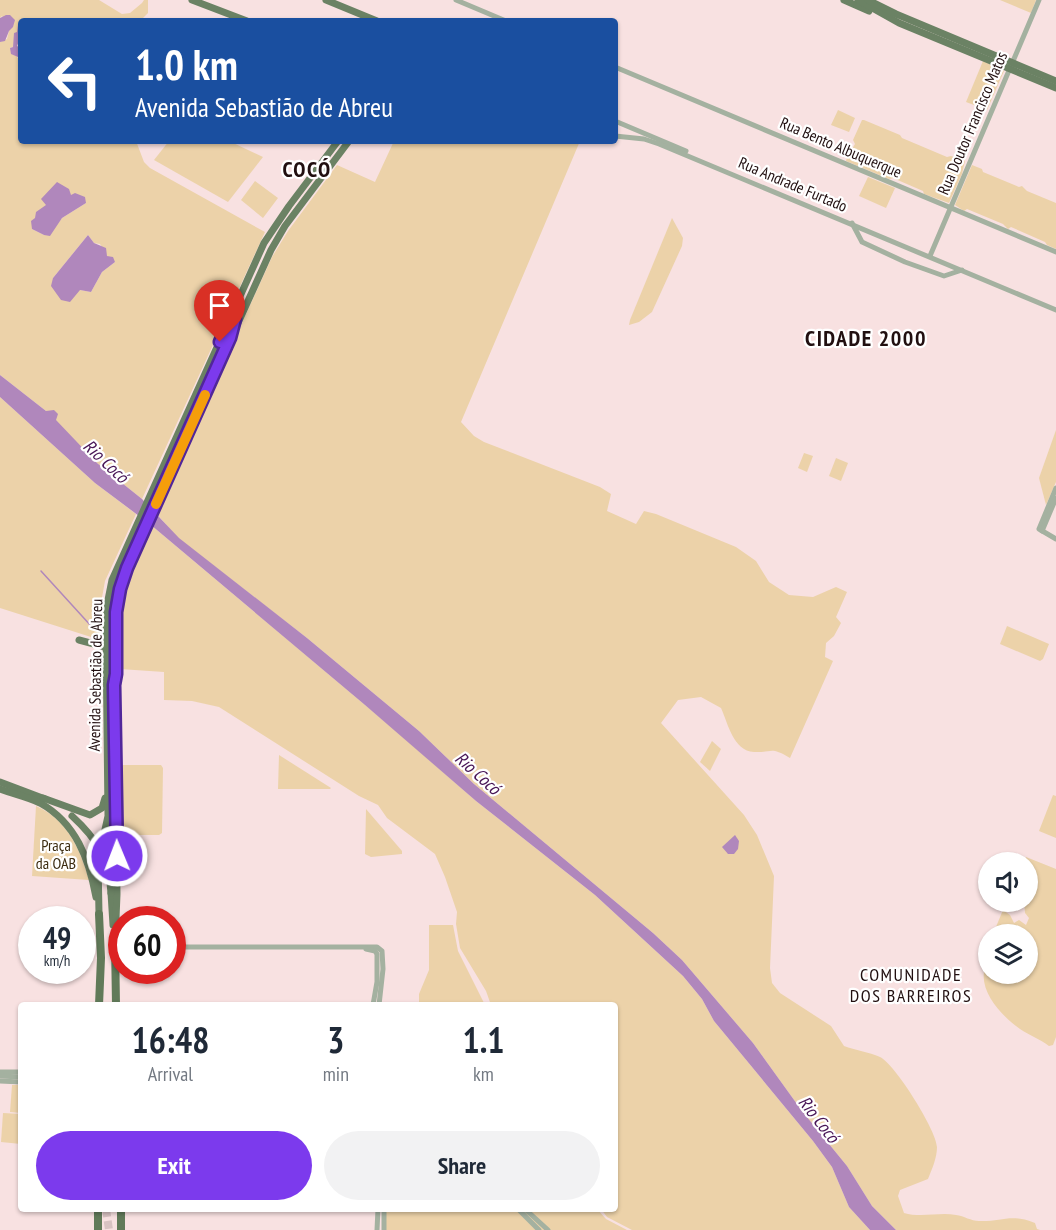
<!DOCTYPE html>
<meta charset="utf-8">
<style>
body{margin:0;font-family:"PT Sans Narrow",sans-serif;background:#f2f2f3;color:#1f2937;height:100vh;display:flex;flex-direction:column;font-size:22px;white-space:nowrap}
*{box-sizing:border-box;margin:0}
p{font-size:20px;color:#747a83}
.icon{flex:none;width:33px;height:33px;fill:none;stroke:currentColor;stroke-width:2;stroke-linecap:round;stroke-linejoin:round}
.map{position:relative;flex:1;overflow:hidden}
.side{position:absolute;left:18px;top:1002px;width:600px;height:210px;display:flex;flex-direction:column;background:#fff;border-radius:6px;box-shadow:0 2px 4px #0004}
.side>*{flex:none}
.hud{position:absolute;left:18px;top:18px;width:600px;height:126px;border-radius:6px;box-shadow:0 2px 4px #0004;background:#1a4fa0;color:#fff;overflow:hidden}
.controls{position:absolute;left:978px;top:852px;display:grid;gap:12px}
.controls a{display:grid;place-items:center;width:60px;height:60px;border-radius:50%;background:#fff;box-shadow:0 2px 4px #0004;font-size:30px}
.speed{position:absolute;left:18px;top:906px;display:flex;gap:12px;font-size:30px;font-weight:700;text-align:center}
.speed>*{display:grid;place-content:center;width:78px;height:78px;border-radius:50%;background:#fff;box-shadow:0 2px 4px #0004;line-height:1}
.speed small{font-size:15px;font-weight:400}
.speed .limit{border:9px solid #d22;background:#fff;color:#111}
.pin{position:absolute;display:grid;place-items:center;width:51px;height:51px;color:#fff;margin:-62px -26px;border-radius:50% 50% 50% 0;rotate:-45deg;box-shadow:0 0 6px #0007}
.pin .icon{rotate:45deg}
.me{position:absolute;width:66px;margin:-33px;rotate:359deg;stroke-linejoin:round;filter:drop-shadow(0 0 4px #0008)}
.turn{display:flex;align-items:center;gap:21px;height:126px;padding:0 18px;font-size:27px}
.turn .icon{width:78px;height:78px;stroke-width:2.5}
.turn b{display:block;font-size:42px;line-height:51px}
.eta{display:flex;justify-content:space-evenly;align-items:center;height:102px;text-align:center}
.eta b{font-size:36px;font-weight:700;line-height:42px}
.primary-button{display:flex;gap:12px;margin-top:auto;padding:12px 18px}
.primary-button a{flex:1;height:69px;border-radius:36px;background:#7c3aed;color:#fff;font-size:24px;font-weight:700;line-height:69px;text-align:center}
.primary-button a+a{background:#f2f2f3;color:#1f2937}
.map>svg:first-child{display:block}
.green{fill:#ecd2a9;fill-rule:evenodd}
.water{fill:#b087bc}
.lines{fill:none;stroke-linecap:round;stroke-linejoin:round}
.stream{stroke:#b087bc;stroke-width:1.5}
.trunk-tunnel{stroke:#d8c2c2;stroke-width:8;stroke-dasharray:8 4;stroke-linecap:butt}
.tertiary{stroke:#a4b1a0;stroke-width:5}
.primary{stroke:#6b8264;stroke-width:7}
.trunk{stroke:#617a59;stroke-width:8}
.primary-bridge{stroke:#6b8264;stroke-width:7}
.route-casing{stroke:#51269a;stroke-width:15}
.route{stroke:#7c3aed;stroke-width:10}
.slow{stroke:#f59e0b;stroke-width:10}
.labels{text-anchor:middle;dominant-baseline:central;stroke-width:4.5;stroke-linejoin:round;paint-order:stroke}
.street-label{font-size:16px;fill:#210f10;stroke:#fff}
.park-label{font-size:16px;fill:#3c2c11;stroke:#fff}
.water-label{font-size:18px;font-style:italic;fill:#481556;stroke:#fff}
.neighbourhood-label{font-size:18px;letter-spacing:1.5px;fill:#210f10;stroke:#fff}
.district-label{font-size:22px;font-weight:bold;letter-spacing:1.5px;fill:#210f10;stroke:#fff}
</style>
<div class="map">
<svg width="1056" height="1230" viewBox="0 0 1056 1230">
<rect width="100%" height="100%" fill="#f8e1e1"/>
<g class="green">
<path d="M0,0H99L122,14L130,13L142,3L144,0H148V13L140,21H21L13,47L10,48L21,62V141H136L144,162L150,168L265,232L142,499L97,463L46,411L0,375V42L7,39L9,31L2,16L0,18ZM71,196L86,203L62,218L54,228L44,235L32,229C37,205 51,203 71,196ZM88,235L94,243L100,244L107,256L115,262L102,272L91,292L80,290L53,278Z"/>
<polygon points="1000,0 1036,0 1031,13"/>
<polygon points="983,61 1004,71 987,110 966,102"/>
<polygon points="838,110 855,118 849,132 831,125"/>
<polygon points="862,120 864,120 900,135 902,138 947,157 951,156 965,161 962,174 949,203 924,194 923,191 893,178 889,179 846,161 848,153 851,151 855,144 853,140"/>
<polygon points="169,141 229,141 263,157 228,202 154,160"/>
<path d="M394,141H580L461,422L474,436L484,442L600,487L611,494L607,511L636,524L644,511L656,514L736,547L756,561L769,582L789,595L813,597L836,587L847,592L836,617L841,623L834,636L826,643L825,657L833,661L790,758C769,746 774,753 754,752C733,751 728,723 721,708L701,697L678,700L661,723L744,815L757,835L774,876L770,968L772,983L780,993L831,1026L844,1046C855,1050 869,1052 880,1057C895,1064 937,1131 937,1147C937,1158 932,1169 928,1179L900,1190L898,1196L904,1213C921,1218 939,1212 956,1215C964,1216 971,1221 979,1221C1001,1222 1011,1213 1035,1223L1037,1229L1040,1230H896L872,1206L847,1166L802,1111L753,1043L682,960L653,933L474,784L419,731L307,638L178,538L156,513L272,257L288,231L337,165L375,182Z"/>
<polygon points="972,165 982,169 983,172 1019,187 1022,186 1027,191 1056,203 1056,249 1047,245 1045,242 1011,227 1008,229 1003,224 967,209 964,211 955,205"/>
<polygon points="868,177 895,188 886,208 859,196"/>
<polygon points="255,181 278,198 263,218 241,200"/>
<polygon points="672,218 683,238 682,246 652,312 639,322 629,325 630,320"/>
<polygon points="0,397 95,483 136,514 105,581 101,603 101,633 91,637 0,608"/>
<polygon points="1056,430 1056,482 1046,505 1039,478"/>
<polygon points="804,453 813,456 807,472 798,468"/>
<polygon points="836,458 848,463 841,481 829,476"/>
<polygon points="151,525 396,731 476,801 595,895 683,976 702,999 714,1021 813,1141 832,1167 849,1207 870,1230 632,1230 607,1217 601,1209 615,1209 615,1005 491,1005 486,991 460,948 456,924 457,912 445,877 435,854 387,818 378,805 359,796 219,707 192,701 164,700 164,672 120,669 119,628 124,584"/>
<polygon points="1007,626 1049,644 1043,659 1040,661 1000,644"/>
<polygon points="712,741 721,749 710,771 700,762"/>
<polygon points="279,755 331,788 330,789 278,789"/>
<polygon points="123,765 161,765 163,768 162,833 159,835 123,835 121,833 121,767"/>
<polygon points="1053,795 1056,796 1056,838 1039,831"/>
<path d="M36,806C68,820 80,850 89,880L32,876Z"/>
<polygon points="366,809 402,851 402,854 371,857 365,854"/>
<path d="M1026,857L1056,869V1037L1053,1045L1049,1046C1040,1039 1029,1035 1020,1029C1000,1015 973,985 988,961V974H1028V934H993L1003,910L1010,915L1014,923L1019,920L1026,925L1029,918L1025,913L1024,902H1028V862H1024Z"/>
<polygon points="429,925 453,925 458,951 485,1005 419,1005 419,994 429,970"/>
<polygon points="12,1085 21,1085 21,1113 10,1112"/>
<polygon points="3,1113 21,1114 21,1144 1,1142"/>
<polygon points="385,1209 597,1209 606,1219 627,1230 386,1230"/>
</g>
<g class="water">
<polygon points="6,15 10,15 15,20 13,27 9,31 5,41 0,42 0,18"/>
<polygon points="20,23 21,36 17,46 21,48 21,62 18,57 11,54 10,48 13,47 14,33 17,32 18,25"/>
<polygon points="57,182 69,189 71,195 75,193 85,197 86,203 62,218 50,236 44,235 32,229 31,221 35,218 36,212 46,205 41,199"/>
<polygon points="88,235 94,243 106,248 107,256 113,257 115,262 102,272 91,292 80,290 70,302 61,300 51,286 53,278"/>
<polygon points="0,375 46,411 54,410 58,414 56,420 97,463 142,499 179,538 307,638 419,731 474,784 653,933 682,960 753,1043 802,1111 847,1166 872,1206 896,1230 870,1230 849,1207 832,1167 813,1141 714,1021 702,999 683,976 595,895 476,801 365,705 151,525 95,483 0,397"/>
<polygon points="735,835 739,841 738,849 734,854 728,854 722,847"/>
</g>
<g class="lines">
<polyline class="stream" points="41,571 92,627"/>
<polyline class="trunk-tunnel" points="106,1209 109,1230"/>
<g class="tertiary">
<polyline points="456,0 506,21"/>
<polyline points="615,67 1056,252"/>
<polyline points="615,121 686,151"/>
<polyline points="615,136 644,139 659,144 1056,310"/>
<polyline points="852,223 862,242 905,262 944,276 962,270"/>
<polyline points="930,256 1039,0"/>
<polyline points="1056,488 1039,529 1056,539"/>
<polyline points="1042,531 1056,498"/>
<polyline points="172,947 377,947 382,951 383,969 379,1005"/>
<polyline points="366,949 375,951 377,954 377,982 373,1005"/>
<polyline points="0,1072 21,1072"/>
<polyline points="0,1076 21,1077"/>
<polyline points="0,1081 21,1082"/>
<polyline points="384,1209 384,1230"/>
<polyline points="518,1209 539,1230"/>
<polyline points="525,1209 548,1230"/>
<polyline points="377,1230 378,1209"/>
</g>
<g class="primary">
<polyline points="192,0 247,21"/>
<polyline points="326,0 377,21"/>
<polyline points="844,0 869,11"/>
<polyline points="858,0 899,23 1056,88"/>
<polyline points="868,0 896,14 1056,81"/>
<polyline points="79,640 109,648"/>
<polyline points="0,782 45,799"/>
<path d="M0,789C13,794 28,797 40,803C76,823 89,859 96,897"/>
<polyline points="43,798 90,815 102,808 105,798"/>
<polyline points="111,893 113,925"/>
<polyline points="99,914 98,861 108,816 106,633 107,605 112,580 264,243 289,206 338,141"/>
<path d="M115,942L117,894L114,685C120,651 112,617 121,582L271,250L285,226L349,141"/>
</g>
<g class="trunk">
<polyline points="115,942 116,1005"/>
<polyline points="99,1005 101,958 99,914"/>
<polyline points="98,1209 98,1230"/>
<polyline points="121,1209 121,1230"/>
</g>
<path class="primary-bridge" d="M72,816C97,839 109,858 111,893"/>
</g>
<g class="lines">
<defs>
<polyline id="route" points="117,856 114,685 116,674 116,612 120,589 127,568 230,338 235,319 233,314 220,342"/>
</defs>
<use href="#route" class="route-casing"/>
<use href="#route" class="route"/>
<polyline class="slow" points="156,504 205,395"/>
</g>
<g class="labels">
<g class="street-label">
<text transform="translate(972 123) rotate(-67)">Rua Doutor Francisco Matos</text>
<text transform="translate(841 147) rotate(23)">Rua Bento Albuquerque</text>
<text transform="translate(793 184) rotate(23)">Rua Andrade Furtado</text>
<text transform="translate(95 675) rotate(-89)">Avenida Sebastião de Abreu</text>
</g>
<g class="park-label">
<text x="56" y="845">Praça<tspan x="56" dy="18">da OAB</tspan></text>
</g>
<g class="water-label">
<text transform="translate(106 461) rotate(43)">Rio Cocó</text>
<text transform="translate(478 773) rotate(42)">Rio Cocó</text>
<text transform="translate(819 1119) rotate(52)">Rio Cocó</text>
</g>
<g class="neighbourhood-label">
<text x="911" y="974">COMUNIDADE<tspan x="911" dy="21">DOS BARREIROS</tspan></text>
</g>
<g class="district-label">
<text x="307" y="169">COCÓ</text>
<text x="866" y="338">CIDADE 2000</text>
</g>
</g>
</svg>
<div class="controls">
<a><svg class="icon" aria-label="sound" viewBox="0 0 24 24"><path d="M4 9h4l5-4v14l-5-4H4zM17 9q2 3 0 6"/></svg></a>
<a><svg class="icon" aria-label="layers" viewBox="0 0 24 24"><path d="M12 4l9 5-9 5-9-5zM3 14l9 5 9-5"/></svg></a>
</div>
<div class="speed"><div>49<small>km/h</small></div><div class="limit">60</div></div>
<div class="pin" style="left:220px;top:342px;background:#d93025"><svg class="icon" aria-label="arrive" viewBox="0 0 24 24"><path d="M6 21V4h12l-3 4 3 4H6"/></svg></div>
<svg class="me" style="left:117px;top:856px" viewBox="-20 -20 40 40"><circle r="17" fill="#7c3aed" stroke="#fff" stroke-width="3"/><path d="M0-11L8 9 0 5-8 9z" fill="#fff"/></svg>
<div class="hud">
<div class="turn"><svg class="icon" aria-label="left" viewBox="0 0 24 24"><path d="M17 20v-9H6M10 6l-5 5 5 5"/></svg><div><b>1.0 km</b>Avenida Sebastião de Abreu</div></div>
</div>
<section class="side">
<div class="eta">
<div><b>16:48</b><p>Arrival</p></div>
<div><b>3</b><p>min</p></div>
<div><b>1.1</b><p>km</p></div>
</div>
<div class="primary-button"><a>Exit</a><a>Share</a></div>
</section>
</div>
